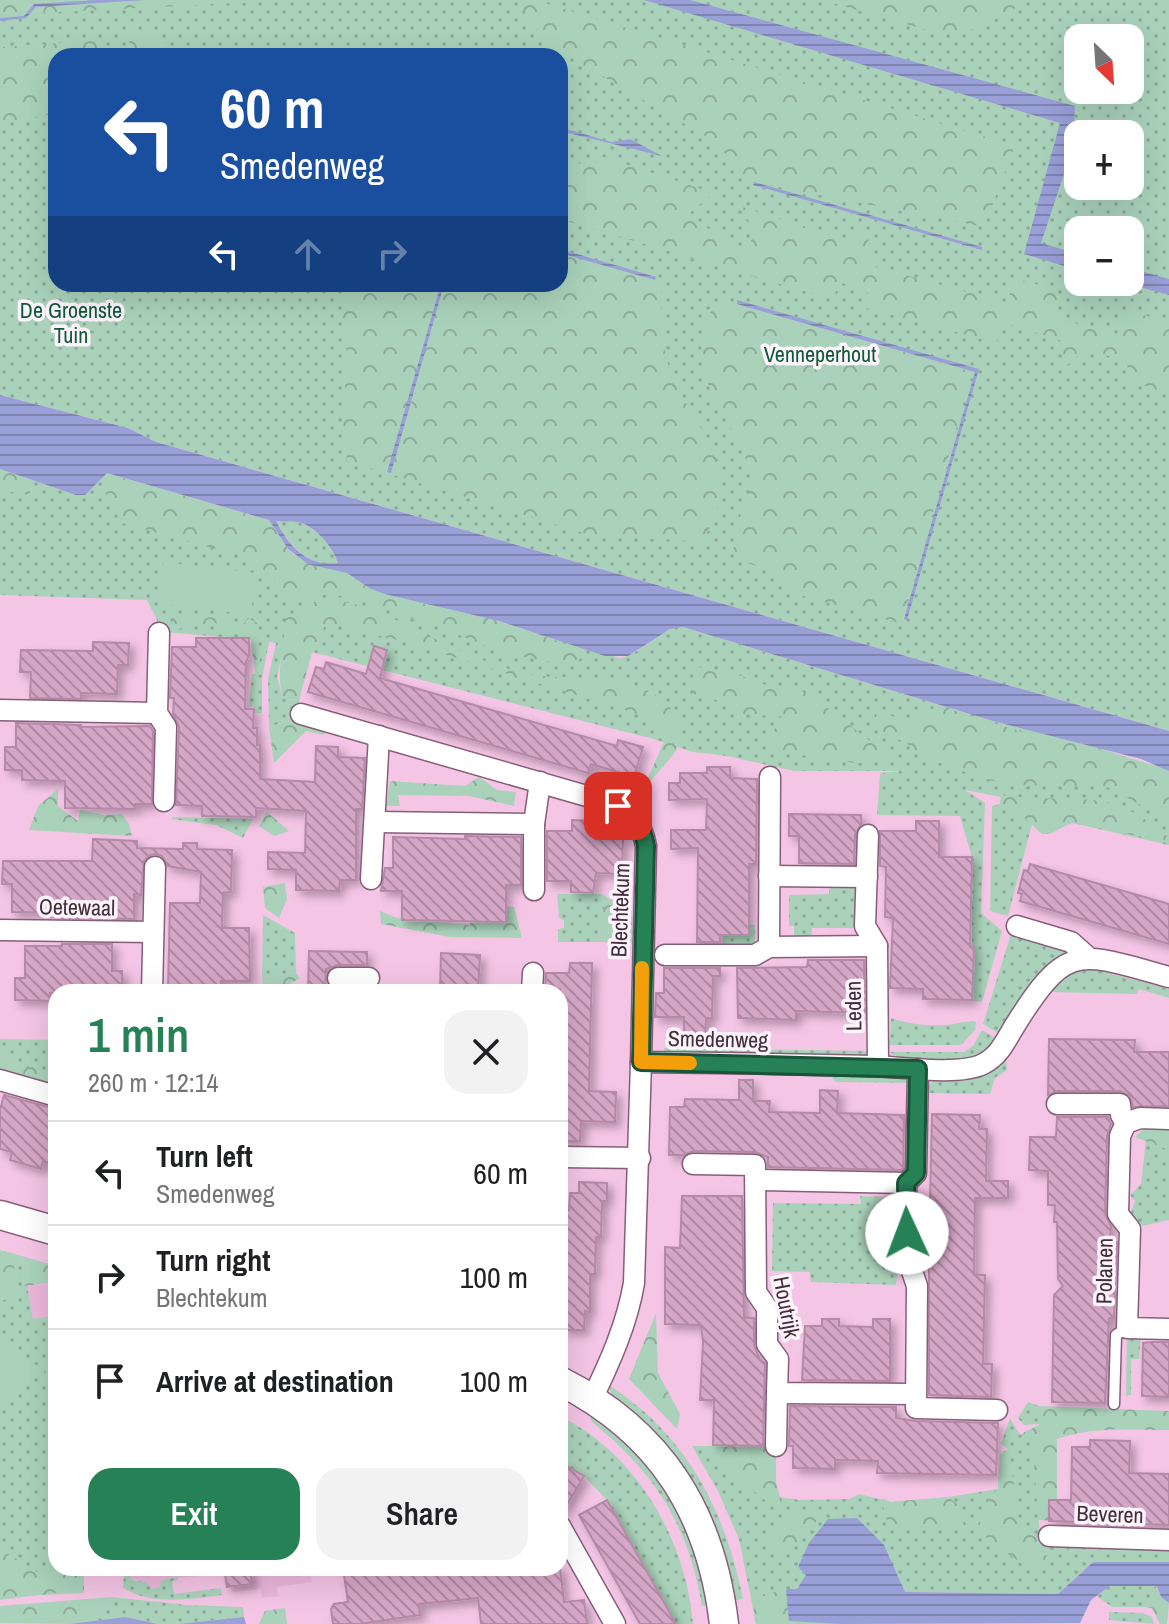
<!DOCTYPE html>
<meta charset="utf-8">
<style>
body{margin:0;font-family:"Archivo Narrow",sans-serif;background:#f2f2f2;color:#202124;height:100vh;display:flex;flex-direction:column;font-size:30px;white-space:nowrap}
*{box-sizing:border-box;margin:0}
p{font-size:26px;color:#757577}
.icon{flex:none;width:44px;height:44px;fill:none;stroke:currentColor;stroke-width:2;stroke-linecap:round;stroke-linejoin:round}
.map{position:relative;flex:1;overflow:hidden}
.details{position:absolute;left:48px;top:984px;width:520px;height:592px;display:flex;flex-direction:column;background:#fff;border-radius:24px;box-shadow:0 8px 32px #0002}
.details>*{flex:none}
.hud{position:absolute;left:48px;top:48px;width:520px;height:244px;border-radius:24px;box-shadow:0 8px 32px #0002;background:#1a4fa0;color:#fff;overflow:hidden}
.needle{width:52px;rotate:155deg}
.tools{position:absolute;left:1064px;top:24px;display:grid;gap:16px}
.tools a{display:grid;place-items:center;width:80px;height:80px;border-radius:16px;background:#fff;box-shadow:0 8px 32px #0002;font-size:40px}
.pin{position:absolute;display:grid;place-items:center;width:68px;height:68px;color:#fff;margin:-34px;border-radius:16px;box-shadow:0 4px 12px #0006}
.me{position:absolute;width:88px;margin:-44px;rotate:358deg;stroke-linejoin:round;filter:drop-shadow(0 0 6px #0008)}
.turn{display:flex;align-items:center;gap:28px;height:168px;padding:0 40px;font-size:36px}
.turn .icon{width:104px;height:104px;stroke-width:2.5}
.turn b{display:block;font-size:56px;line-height:68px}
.lanes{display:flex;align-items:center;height:76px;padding:0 40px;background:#0003;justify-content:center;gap:40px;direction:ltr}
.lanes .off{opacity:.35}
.round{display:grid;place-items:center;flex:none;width:84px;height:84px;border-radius:24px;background:#f2f2f2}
.overview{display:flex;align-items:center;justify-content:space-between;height:136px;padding:0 40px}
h1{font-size:48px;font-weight:600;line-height:60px;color:#278156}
.action{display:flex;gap:16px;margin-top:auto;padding:16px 40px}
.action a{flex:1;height:92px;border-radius:24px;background:#278156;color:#fff;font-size:32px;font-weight:600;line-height:92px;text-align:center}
.action a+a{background:#f2f2f2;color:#202124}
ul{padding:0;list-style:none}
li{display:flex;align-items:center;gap:24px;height:104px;padding:0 40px;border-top:2px solid #e0e0e0}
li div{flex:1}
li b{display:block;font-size:30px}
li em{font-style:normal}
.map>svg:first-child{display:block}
.built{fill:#ecb7db}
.green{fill:url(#green-dots);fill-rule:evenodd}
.forest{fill:url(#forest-crowns)}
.pitch{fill:#aad2ba}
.water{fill:url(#water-rules);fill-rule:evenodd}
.building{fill:url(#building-back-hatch);stroke:#b589a7;stroke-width:2;filter:url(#shadow)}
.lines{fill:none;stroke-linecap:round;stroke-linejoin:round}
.lane-casing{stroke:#875e7a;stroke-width:13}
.street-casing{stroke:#875e7a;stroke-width:23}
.secondary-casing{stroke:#875e7a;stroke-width:31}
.lane{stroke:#fff;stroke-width:10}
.street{stroke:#fff;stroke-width:20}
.secondary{stroke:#fff;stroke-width:28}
.route-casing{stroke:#195438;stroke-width:20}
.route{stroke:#278156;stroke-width:14}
.slow{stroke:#f59e0b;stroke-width:14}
.labels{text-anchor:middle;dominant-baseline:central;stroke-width:7;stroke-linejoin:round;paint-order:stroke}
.park-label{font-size:22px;fill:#0f5a39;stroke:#fdf3fa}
.street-label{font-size:22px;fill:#412e3b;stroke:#fdf3fa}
</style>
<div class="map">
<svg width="1169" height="1624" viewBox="0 0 1169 1624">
<defs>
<pattern id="green-dots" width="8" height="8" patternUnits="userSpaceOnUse" patternTransform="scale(2)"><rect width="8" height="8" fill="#aad2ba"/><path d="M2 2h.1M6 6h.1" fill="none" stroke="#8cab98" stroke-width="1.8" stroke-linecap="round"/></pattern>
<pattern id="forest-crowns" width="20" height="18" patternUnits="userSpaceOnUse" patternTransform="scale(2)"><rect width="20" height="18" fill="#aad2ba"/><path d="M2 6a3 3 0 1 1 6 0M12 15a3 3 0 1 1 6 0" fill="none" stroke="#8cab98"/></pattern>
<pattern id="water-rules" width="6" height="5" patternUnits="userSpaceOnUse" patternTransform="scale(2)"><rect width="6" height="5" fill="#99a0d8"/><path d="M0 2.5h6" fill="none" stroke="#7e83b0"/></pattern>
<pattern id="building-back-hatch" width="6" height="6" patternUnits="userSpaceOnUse" patternTransform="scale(2)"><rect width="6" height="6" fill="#d5a7c6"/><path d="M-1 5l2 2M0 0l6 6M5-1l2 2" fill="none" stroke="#ae88a2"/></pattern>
<filter id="shadow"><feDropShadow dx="5" dy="5" stdDeviation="4" flood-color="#0004"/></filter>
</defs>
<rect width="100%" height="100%" fill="#f4c5e5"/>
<g class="built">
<polygon points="56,1282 56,1347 51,1317 33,1319 27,1286"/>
<polygon points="127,1568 310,1568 312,1582 277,1587 278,1596 262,1598 261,1589 232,1592 231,1587 227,1587 225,1573 162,1580 161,1586 155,1590 148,1587 145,1582 130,1578"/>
</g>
<g class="green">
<path d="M0,0H1169V731L156,442L128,428L0,395ZM1078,38H1130V90H1078ZM56,56H560V284H56ZM1078,134H1130V186H1078ZM1078,230H1130V282H1078Z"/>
<path d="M0,469L76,495L107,473L292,554L347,573L385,594L455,609L620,658C643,654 659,627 683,627L993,721L1093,746L1169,771V845L1072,823C1061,826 1054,835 1042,834L1032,824L1008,916L990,911L992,806L1000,804L1001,797L965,790L985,803L981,913L1002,931L982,1002L973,1001L971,854L960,816L877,815L880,773L903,771H794L727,756L693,752L650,738L284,645L277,677L283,699L299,700L297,718L269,727L268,679L276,643L269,642L262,678V713H254V707L249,706L252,674H259L256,640L154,631L157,620L147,600L0,595Z"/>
<path d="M276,521C282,522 289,521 296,522C314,524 334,547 339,563C306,568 291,546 276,521Z"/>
<polygon points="173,817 253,819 243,838 216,825 171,819"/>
<polygon points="830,884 854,885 859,891 856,928 812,928 811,940 794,940 794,926 789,926 789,895 829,894"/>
<polygon points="557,894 602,894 605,909 598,931 603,942 558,942 558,929 564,928 564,920 559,918"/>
<polygon points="263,915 295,933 296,973 262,977"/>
<polygon points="748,924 755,925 755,949 722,948 723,936 748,936"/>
<polygon points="1011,934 1066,948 1069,953 1003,1036 983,1024"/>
<path d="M1089,968L1169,989V998L1139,989L1137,994L1049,992C1060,978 1071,972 1089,968Z"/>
<path d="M891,1018C908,1024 926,1026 944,1025C955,1025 965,1020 976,1022L975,1030L961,1045H888L881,1040H890Z"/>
<path d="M982,1030L1000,1041C992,1050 979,1058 966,1060C950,1062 901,1063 890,1052H964L973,1046Z"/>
<polygon points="0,1039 56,1040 56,1086 0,1056"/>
<polygon points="664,1048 871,1051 863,1057 664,1054"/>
<polygon points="1006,1059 1007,1070 995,1078 990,1094 927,1093 930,1084 937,1078 1000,1064"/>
<polygon points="828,1074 904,1077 912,1083 836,1082"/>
<polygon points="1147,1131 1169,1139 1169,1220 1142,1226 1131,1213 1135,1201 1130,1195 1141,1184"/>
<polygon points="860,1196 887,1197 885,1248 898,1249 899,1265 903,1271 897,1275 896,1285 811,1282 810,1272 772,1271 773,1203 861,1204"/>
<polygon points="0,1250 22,1256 24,1286 27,1286 33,1319 51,1316 56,1347 56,1568 84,1568 84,1593 0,1597"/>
<polygon points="1127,1335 1141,1337 1139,1359 1131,1359 1131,1395 1126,1396"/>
<path d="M609,1385C687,1436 725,1510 743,1599L732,1601L612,1396Z"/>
<polygon points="1028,1402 1039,1406 1039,1424 1024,1425 1018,1418"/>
<path d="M593,1415L630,1441L682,1510L712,1604L702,1606C688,1525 656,1474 592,1422L590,1418Z"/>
<path d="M560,1416C637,1454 686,1540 693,1624H676L607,1500L584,1476L560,1462Z"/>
<polygon points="1010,1418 1020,1435 1039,1425 1037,1492 1040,1538 1169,1548 1169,1562 1093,1562 1058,1594 905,1592 861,1624 756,1624 739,1539 718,1491 692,1446 700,1446 704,1449 776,1451 776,1483 780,1497 799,1500 849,1499 859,1494 891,1502 948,1497 998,1489 1000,1454 1008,1449 1001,1444"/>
<path d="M127,1573L133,1580L146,1582L152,1589L159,1587L162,1580L177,1577L178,1580L172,1581L174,1594L221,1588L222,1595C188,1599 154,1606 123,1588L124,1574Z"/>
<polygon points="1110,1585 1157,1586 1145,1607 1112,1607 1097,1596"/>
<polygon points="112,1597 186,1605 243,1607 244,1617 181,1624 158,1624 125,1617 86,1622"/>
<polygon points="1109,1612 1143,1613 1152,1617 1154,1624 1109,1620"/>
</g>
<g class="forest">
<polygon points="0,0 298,0 0,15"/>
<polygon points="520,0 535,0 1015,146 984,227 748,181 733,160 705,136 544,42 524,11"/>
<polygon points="821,0 1023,0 1014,9 978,28 945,35"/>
<polygon points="131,26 167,42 141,56 128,56"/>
<polygon points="94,41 106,56 56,56 56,113 0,124 0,47"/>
<polygon points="560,137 563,137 562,149 575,165 600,156 714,193 687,215 744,251 757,232 737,205 855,243 863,221 876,267 1007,303 1014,279 1057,289 1056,318 1117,334 1125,310 1169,322 1169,393 1129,381 1127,362 1087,349 1066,366 1060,340 1004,323 996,343 866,308 868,293 842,283 831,299 560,219"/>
<path d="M560,254L662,282C661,310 661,341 669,368C683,411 733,455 719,504C715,517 708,530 702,543C665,536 628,541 590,535L347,461L343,422L347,353L342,310L345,284H560Z"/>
<path d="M730,301L972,372L902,624L803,596C788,589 778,577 764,570C754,564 744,563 734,556C734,548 733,539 735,531C740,513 754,492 750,472C748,461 741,449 736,438C711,391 686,361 713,307Z"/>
<polygon points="0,469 31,480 29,495 0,490"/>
<polygon points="107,473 269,520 288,549 300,560 347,573 371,589 385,594 499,621 580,649 579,667 502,653 440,627 352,598 329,594 288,602 273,578 249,558 122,523 106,497 104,474"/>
<path d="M320,600C360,599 393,619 429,636C458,650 488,664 520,672C578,687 643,661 681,722L679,730L683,736L673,755L642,791L664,742L657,720L405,642L326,623L312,653L299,700L283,699C275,666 285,652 285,619L304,606Z"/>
<path d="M225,617L231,628L242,626L248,618L259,624C255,642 262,656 260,675L255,673L250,633L225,632L216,623L192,625L175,630L173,618Z"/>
<polygon points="693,666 736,674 766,685 797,688 828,708 894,760 856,763 786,753 767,743 770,733 788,717 744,714 700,692 694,695"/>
<polygon points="939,706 1022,732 1023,728 1164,768 1169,771 1169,820 1105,786 1015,785 984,779 918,755 909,745 873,726 879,708 902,722"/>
<polygon points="297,718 327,728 324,735 306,731 274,763 269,727"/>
<polygon points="479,777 497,790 516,792 514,806 469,796 398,795 400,806 386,806 390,781 465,786"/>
<polygon points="58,789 58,806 78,821 80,810 104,815 122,814 129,824 132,836 29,830 38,806"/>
<path d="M1001,795C1071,806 1109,782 1169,838V842L1072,823C1061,826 1054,835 1042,834L1020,814L1000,809Z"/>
<polygon points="267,812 289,831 274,836 259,826"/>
<polygon points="285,883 287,899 279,918 265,908 263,887"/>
<path d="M602,894L614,902L627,901L632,907V944L603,942L596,925C606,916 604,906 602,894Z"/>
<polygon points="472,904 514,907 522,938 450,937 381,924 380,911 397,918 470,925"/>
<polygon points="296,973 300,978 285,987 269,985 270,992 263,992 262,977"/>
<polygon points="0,1056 26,1069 36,1062 53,1086 0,1069"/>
<polygon points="1149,1124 1169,1127 1169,1150 1135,1137"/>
<polygon points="0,1250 14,1254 15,1298 0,1301"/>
<polygon points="22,1256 56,1266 56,1282 24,1286"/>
<polygon points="656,1313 658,1373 680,1414 677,1429 629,1379"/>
<path d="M1039,1406L1169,1411V1430C1130,1430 1093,1426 1057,1439V1521L1038,1520L1033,1446L1023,1433L1039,1425Z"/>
<polygon points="700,1446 768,1446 776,1451 776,1483 781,1505 779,1512"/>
<polygon points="1009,1449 1014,1486 1015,1518 1040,1538 1048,1560 1030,1570 978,1531 987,1500 998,1489 1000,1454"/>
<polygon points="948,1497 961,1507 965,1530 889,1529 881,1498 891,1502"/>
<polygon points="797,1510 824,1513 785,1556 766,1543"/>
<polygon points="0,1549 41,1574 61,1568 80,1568 83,1589 0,1600"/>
<polygon points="1157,1586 1161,1597 1169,1603 1167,1624 1160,1624 1152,1608 1145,1607"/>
<polygon points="786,1589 789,1621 840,1624 756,1624 752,1598"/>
<polygon points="112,1597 86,1622 69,1624 0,1623 0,1606"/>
<polygon points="285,1608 287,1624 259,1624 265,1611"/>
</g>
<g class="pitch">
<polygon points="163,562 256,573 251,615 158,604"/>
<polygon points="6,1341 25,1363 44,1366 45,1379 30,1375 24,1376 16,1396 5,1400 0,1399 0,1343"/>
</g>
<g class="water">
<polygon points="96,0 145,0 36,7 26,18 0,21 0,18 24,16 34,4"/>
<polygon points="644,0 690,0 1075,106 1073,147 1041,243 1078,254 1078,270 1024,254 1060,123"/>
<polygon points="560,127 611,142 630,139 662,156 560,131"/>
<polygon points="754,182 982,247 982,250 753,185"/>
<polygon points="560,249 656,277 655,280 560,253"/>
<polygon points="1130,268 1169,279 1169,295 1122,282 1130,282"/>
<polygon points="441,284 444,284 391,473 387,472"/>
<polygon points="737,300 979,369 907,620 904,619 975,372 737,304"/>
<path d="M0,395L128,428L156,442L1169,731V771L1141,759L993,721L683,627L670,629L628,656H605L499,621L385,594L371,589L347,573L308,564L288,549L269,520L107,473L85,495H76L0,469ZM276,521C283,522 290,521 297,522C314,524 334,548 338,563C307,567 290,547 276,521Z"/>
<polygon points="857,1518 884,1545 905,1592 1058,1594 1093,1562 1169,1562 1169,1603 1161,1597 1157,1586 1110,1586 1091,1600 1080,1623 840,1624 789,1621 786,1589 797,1589 806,1575 798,1567 809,1543 828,1519"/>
<polygon points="125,1617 158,1624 69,1624"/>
<polygon points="244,1617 246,1624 179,1624"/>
</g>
<g class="building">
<polygon points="196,638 249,638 249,655 246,662 245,709 254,709 253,728 257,728 257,745 260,745 260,779 315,782 316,746 338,747 338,757 365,758 362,809 356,809 356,880 340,880 339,891 296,890 296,870 268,869 268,852 305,853 306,811 256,808 256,817 202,816 202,806 176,805 179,727 173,714 174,698 170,698 172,647 196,647"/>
<polygon points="93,642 129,643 128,665 118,665 117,694 81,693 81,699 30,698 31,672 20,672 21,650 93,651"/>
<polygon points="374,646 387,650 380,678 617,746 618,740 643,747 634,777 591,764 588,773 308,692 316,667 324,669 326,662 366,674"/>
<polygon points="16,723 81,725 80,727 150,726 153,731 152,804 135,804 135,809 65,808 65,781 22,780 22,770 5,770 5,747 16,747"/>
<polygon points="707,767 730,767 730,778 757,779 756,864 749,864 749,935 720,935 720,942 697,942 698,848 671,849 671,830 706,830 707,799 669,800 669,783 680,783 680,773 707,773"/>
<polygon points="789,814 861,815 861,824 855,835 854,864 799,863 799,836 789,836"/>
<polygon points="572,820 595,821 595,839 623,839 622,874 596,873 593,893 571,892 571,881 547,881 547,831 572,831"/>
<polygon points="916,821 939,821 939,857 972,857 970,947 974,947 972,1000 923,999 923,989 890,988 893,918 885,917 886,867 880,866 880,831 916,831"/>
<polygon points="465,836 521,837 521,885 506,885 506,922 402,920 402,891 381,891 385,868 393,868 393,837 465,839"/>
<polygon points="93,839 137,841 137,848 183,849 183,843 197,843 197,849 232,850 231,892 223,893 222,928 249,928 250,981 221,981 221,992 168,989 170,903 200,903 201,872 168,866 162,856 156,854 150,855 144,861 141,895 134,894 134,919 62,918 62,913 12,912 12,884 2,884 3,861 92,861"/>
<polygon points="1030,864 1169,904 1169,944 1020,901 1022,894 1018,893 1024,870 1028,871"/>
<polygon points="62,944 112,944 112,971 122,971 122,992 56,992 50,993 50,1001 15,1000 15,978 25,978 25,946 62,946"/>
<polygon points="309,951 367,952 367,965 338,965 326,969 325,992 308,992"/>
<polygon points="441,953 480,955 478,992 440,992"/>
<polygon points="808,960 864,960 865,1013 796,1011 796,1020 738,1018 737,968 807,967"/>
<polygon points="570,963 592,963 589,1091 616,1092 615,1122 581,1121 580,1141 560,1141 560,989 545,988 546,973 569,973"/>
<polygon points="664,968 720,968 720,976 713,976 712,1018 706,1018 705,1039 684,1039 684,1017 655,1017 656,993 664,993"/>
<polygon points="1049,1039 1135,1040 1134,1052 1169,1052 1169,1106 1133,1107 1130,1096 1120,1091 1057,1091 1048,1095"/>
<polygon points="739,1080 753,1080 753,1101 770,1101 769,1112 820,1113 820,1090 838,1091 837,1113 904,1115 903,1168 901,1170 768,1167 768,1157 755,1152 693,1151 684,1155 669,1155 670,1107 684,1107 685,1099 739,1100"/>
<polygon points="4,1095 56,1109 56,1165 43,1161 41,1169 10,1160 12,1152 0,1149 0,1110"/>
<polygon points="932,1114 980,1115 979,1129 987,1129 986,1181 1008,1181 1008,1198 975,1198 974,1275 985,1275 983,1364 992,1364 991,1397 929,1395 929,1256 921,1256 920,1204 930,1204"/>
<polygon points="1057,1117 1108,1117 1111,1124 1107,1136 1105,1214 1111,1226 1110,1241 1117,1242 1114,1318 1109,1318 1105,1403 1052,1402 1054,1295 1063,1286 1058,1279 1057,1222 1054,1222 1055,1205 1048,1205 1048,1171 1029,1170 1030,1137 1056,1137"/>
<polygon points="579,1182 607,1183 607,1201 602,1201 601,1237 596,1237 595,1274 590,1274 590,1312 585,1311 584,1330 563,1330 563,1321 560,1321 563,1210 569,1210 570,1193 579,1193"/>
<polygon points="682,1196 742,1196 744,1318 754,1318 754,1345 760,1360 765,1363 763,1446 713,1445 714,1400 700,1400 703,1342 701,1325 665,1324 665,1247 680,1248"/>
<polygon points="822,1319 839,1319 839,1326 873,1327 873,1319 890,1319 890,1381 802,1380 805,1326 822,1326"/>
<polygon points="1151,1342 1169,1342 1169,1397 1142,1396 1143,1343"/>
<polygon points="790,1406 896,1407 896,1418 916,1421 998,1423 996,1475 877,1473 878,1461 835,1460 835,1469 793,1468 793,1446 789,1446"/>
<polygon points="1090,1440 1130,1441 1129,1473 1169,1474 1169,1525 1049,1521 1049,1500 1071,1500 1072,1447 1090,1447"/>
<polygon points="560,1462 584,1476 562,1513 560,1513"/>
<polygon points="607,1500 676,1624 640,1624 579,1515"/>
<polygon points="224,1568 250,1568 252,1584 227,1587"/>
<polygon points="343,1568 560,1568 564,1602 584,1600 587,1624 481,1624 478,1598 419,1604 420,1615 360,1624 333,1624 331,1609 334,1604 348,1602"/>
</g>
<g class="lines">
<defs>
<polyline id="lane" points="1114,1404 1116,1335 1127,1328"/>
<g id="street">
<polyline points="159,633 157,713 166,727 164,801"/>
<polyline points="0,710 157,713"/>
<path d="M301,714L611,803C632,811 642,824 646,846L641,1062"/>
<polyline points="376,822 534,824"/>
<polyline points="868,835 865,926 877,946 878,1066"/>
<polyline points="769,876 867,877"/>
<polyline points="371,879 379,736"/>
<polyline points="534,890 534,824 540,782"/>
<polyline points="1017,926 1071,942 1089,958"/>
<polyline points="0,930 153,932"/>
<polyline points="769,947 770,777"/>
<polyline points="665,955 755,955 769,947 877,946"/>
<polyline points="338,978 369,978"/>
<polyline points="152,992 155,867"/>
<polyline points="532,992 533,973"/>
<polyline points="0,1080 56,1096"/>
<polyline points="1057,1104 1120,1104 1121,1115 1126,1123"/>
<polyline points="1169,1119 1140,1118 1126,1123 1120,1136 1118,1214 1130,1229 1127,1328 1169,1329"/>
<polyline points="560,1157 640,1158"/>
<polyline points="693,1164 755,1165 756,1292 767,1308 767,1344 778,1359 777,1393 915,1394"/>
<polyline points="756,1180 906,1183 916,1173 918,1069"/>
<polyline points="906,1183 908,1259 917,1286 916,1408 997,1410"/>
<path d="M592,1399C610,1362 627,1324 634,1283L641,1062C719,1063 796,1064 874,1066C902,1067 959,1076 983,1064C999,1056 1005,1042 1014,1027C1067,941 1078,952 1169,977"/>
<polyline points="776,1446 777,1393"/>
<polyline points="560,1526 615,1624"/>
<polyline points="1049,1536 1169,1540"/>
</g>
<g id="secondary">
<polyline points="0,1215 56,1231"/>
<path d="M560,1381C661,1432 711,1513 724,1624"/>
</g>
</defs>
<use href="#lane" class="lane-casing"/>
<use href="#street" class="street-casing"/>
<use href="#secondary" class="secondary-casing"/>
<use href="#lane" class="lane"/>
<use href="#street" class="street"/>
<use href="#secondary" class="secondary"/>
</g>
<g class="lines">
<defs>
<path id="route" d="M618,806C635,815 643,828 646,846L641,1062L918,1069L916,1173L906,1183L907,1233"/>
</defs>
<use href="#route" class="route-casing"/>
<use href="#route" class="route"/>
<polyline class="slow" points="642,968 641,1062 690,1063"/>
</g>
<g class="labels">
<g class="park-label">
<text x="71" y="310">De Groenste<tspan x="71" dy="25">Tuin</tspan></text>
<text x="820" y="354">Venneperhout</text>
</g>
<g class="street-label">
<text transform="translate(77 907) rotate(1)">Oetewaal</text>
<text transform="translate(620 910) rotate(-88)">Blechtekum</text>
<text transform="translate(853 1006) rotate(-91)">Leden</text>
<text transform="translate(718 1039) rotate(1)">Smedenweg</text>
<text transform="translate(1104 1271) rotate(-89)">Polanen</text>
<text transform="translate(787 1307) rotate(79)">Houtrijk</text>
<text transform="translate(1110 1514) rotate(2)">Beveren</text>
</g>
</g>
</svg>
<div class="tools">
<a><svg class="needle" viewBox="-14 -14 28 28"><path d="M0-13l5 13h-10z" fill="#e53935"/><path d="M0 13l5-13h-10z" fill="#757577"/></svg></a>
<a>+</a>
<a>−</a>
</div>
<div class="pin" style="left:618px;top:806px;background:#d93025"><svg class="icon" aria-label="arrive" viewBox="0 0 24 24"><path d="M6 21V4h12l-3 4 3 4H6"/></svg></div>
<svg class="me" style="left:907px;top:1233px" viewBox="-20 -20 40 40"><circle r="19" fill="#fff"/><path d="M0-13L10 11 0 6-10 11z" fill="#278156"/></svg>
<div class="hud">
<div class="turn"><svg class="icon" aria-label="left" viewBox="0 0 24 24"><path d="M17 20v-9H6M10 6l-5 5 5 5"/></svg><div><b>60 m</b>Smedenweg</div></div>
<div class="lanes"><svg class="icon" aria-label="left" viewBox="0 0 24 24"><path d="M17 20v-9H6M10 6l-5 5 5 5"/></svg><svg class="icon off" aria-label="ahead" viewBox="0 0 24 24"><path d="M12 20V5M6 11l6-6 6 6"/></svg><svg class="icon off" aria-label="right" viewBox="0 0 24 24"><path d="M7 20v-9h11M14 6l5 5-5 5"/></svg></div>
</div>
<section class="details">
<div class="overview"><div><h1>1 min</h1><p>260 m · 12:14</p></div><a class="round"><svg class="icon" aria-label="close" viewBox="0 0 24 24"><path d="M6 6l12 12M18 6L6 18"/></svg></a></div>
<ul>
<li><svg class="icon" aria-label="left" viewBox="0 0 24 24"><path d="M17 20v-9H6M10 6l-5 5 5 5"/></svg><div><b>Turn left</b><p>Smedenweg</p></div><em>60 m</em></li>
<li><svg class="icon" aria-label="right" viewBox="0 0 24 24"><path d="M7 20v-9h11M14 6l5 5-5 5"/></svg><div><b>Turn right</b><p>Blechtekum</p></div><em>100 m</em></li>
<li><svg class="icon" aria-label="arrive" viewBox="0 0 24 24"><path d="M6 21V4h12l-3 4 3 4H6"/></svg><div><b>Arrive at destination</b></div><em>100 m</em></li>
</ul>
<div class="action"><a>Exit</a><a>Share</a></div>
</section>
</div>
